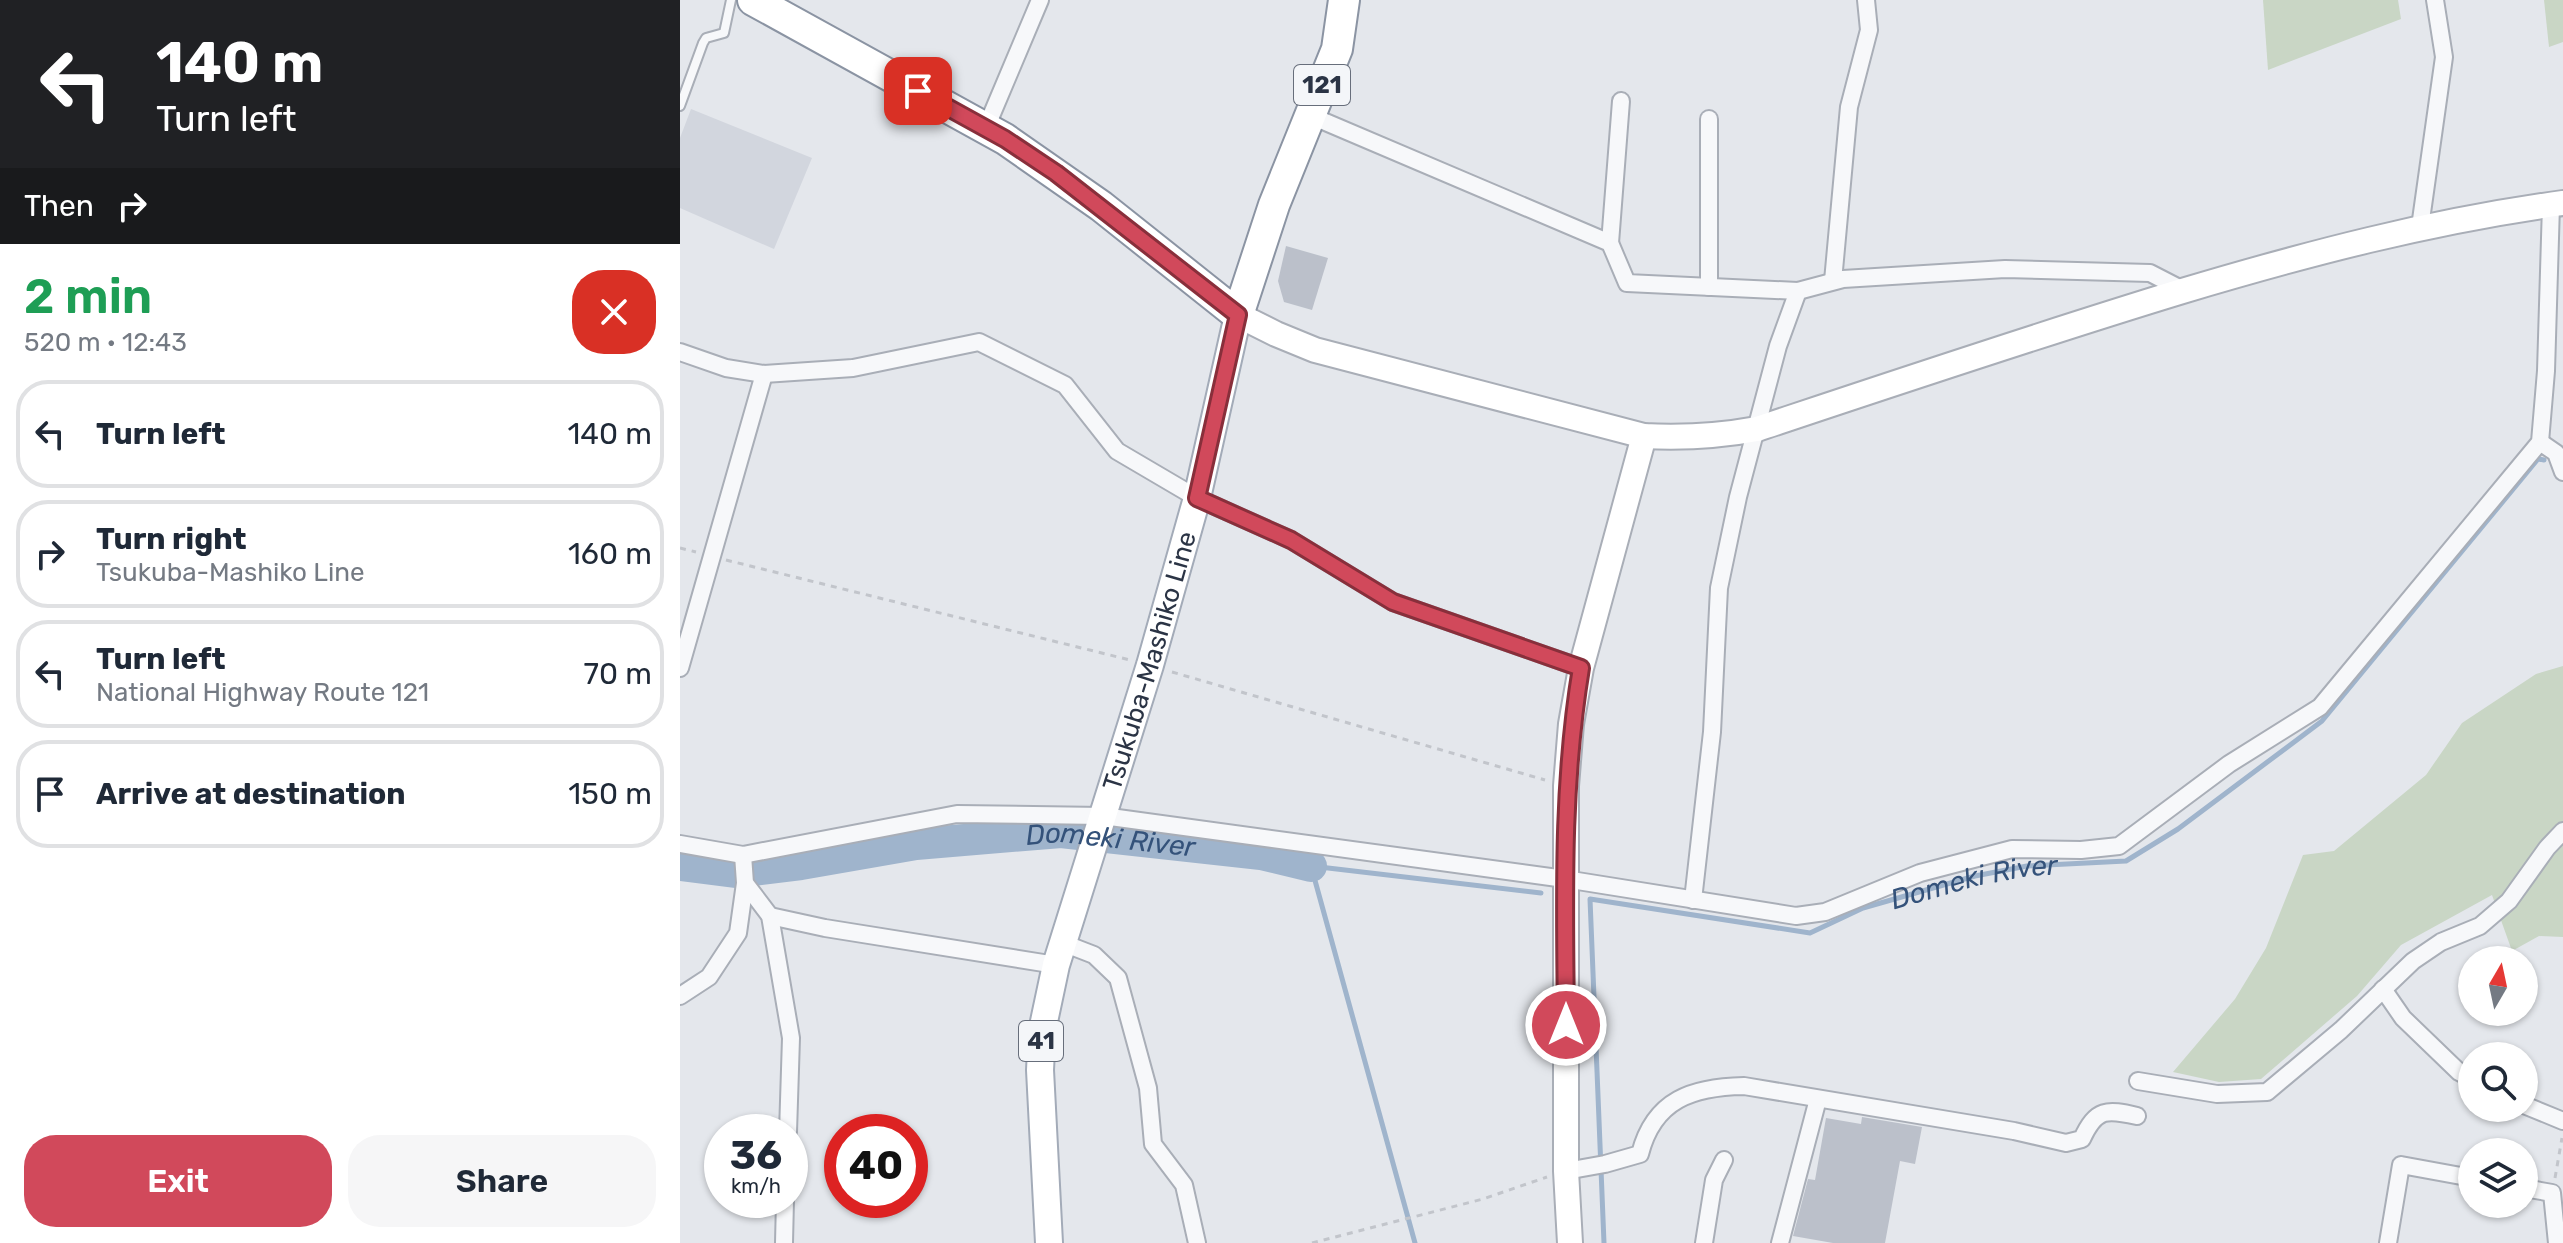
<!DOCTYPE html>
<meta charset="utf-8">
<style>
body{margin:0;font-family:Rubik,sans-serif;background:#f6f6f7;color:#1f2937;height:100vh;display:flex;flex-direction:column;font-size:30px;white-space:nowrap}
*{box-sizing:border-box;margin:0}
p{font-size:26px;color:#747a83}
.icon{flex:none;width:44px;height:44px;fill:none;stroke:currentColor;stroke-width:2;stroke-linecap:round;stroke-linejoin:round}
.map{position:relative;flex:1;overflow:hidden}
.side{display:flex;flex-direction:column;background:#fff;width:680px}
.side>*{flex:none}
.banner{background:#202124;color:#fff;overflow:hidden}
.needle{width:52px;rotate:9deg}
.tools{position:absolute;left:1778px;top:946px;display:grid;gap:16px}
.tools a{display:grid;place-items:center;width:80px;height:80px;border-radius:50%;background:#fff;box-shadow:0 2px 6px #0004;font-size:40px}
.speed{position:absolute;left:24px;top:1114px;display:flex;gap:16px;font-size:40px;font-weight:700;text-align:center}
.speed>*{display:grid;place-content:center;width:104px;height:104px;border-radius:50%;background:#fff;box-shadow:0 2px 6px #0004;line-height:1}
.speed small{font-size:20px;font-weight:400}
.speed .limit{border:12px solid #d22;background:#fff;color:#111}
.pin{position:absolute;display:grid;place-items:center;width:68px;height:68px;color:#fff;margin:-34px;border-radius:16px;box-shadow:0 4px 12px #0006}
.me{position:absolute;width:88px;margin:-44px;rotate:0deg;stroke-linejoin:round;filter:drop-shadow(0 0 6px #0008)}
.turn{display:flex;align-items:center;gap:28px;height:168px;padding:0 24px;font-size:36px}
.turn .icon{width:104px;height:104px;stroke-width:2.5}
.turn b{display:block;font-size:56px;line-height:68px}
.then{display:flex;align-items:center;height:76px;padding:0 24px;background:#0003;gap:16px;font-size:30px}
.round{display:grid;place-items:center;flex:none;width:84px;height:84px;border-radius:32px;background:#f6f6f7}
.headline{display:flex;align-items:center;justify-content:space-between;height:136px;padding:0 24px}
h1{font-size:48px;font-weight:600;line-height:60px;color:#1e9e55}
.button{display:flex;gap:16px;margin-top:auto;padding:16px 24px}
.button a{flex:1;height:92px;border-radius:32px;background:#d1495b;color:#fff;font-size:32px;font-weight:600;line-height:92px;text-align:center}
.button a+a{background:#f6f6f7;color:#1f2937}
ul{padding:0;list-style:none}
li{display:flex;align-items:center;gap:24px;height:108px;margin:0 16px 12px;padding:0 8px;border:4px solid #e0e1e3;border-radius:32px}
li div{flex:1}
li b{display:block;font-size:30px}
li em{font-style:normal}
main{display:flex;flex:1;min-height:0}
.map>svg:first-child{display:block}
.built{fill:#d2d6de}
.green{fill:#c9d6c5}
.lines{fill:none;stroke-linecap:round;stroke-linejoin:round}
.stream{stroke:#9fb4cc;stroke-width:5}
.river{stroke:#9fb4cc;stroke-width:32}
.building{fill:#bbc0ca}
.lane-casing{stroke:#a9aeb7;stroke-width:12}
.street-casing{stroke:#a9aeb7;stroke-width:20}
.secondary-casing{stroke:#a9aeb7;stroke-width:28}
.primary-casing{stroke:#a3abb8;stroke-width:30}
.highway-casing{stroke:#8b94a3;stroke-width:34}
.path{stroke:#c2c5cb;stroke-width:3;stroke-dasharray:6 6;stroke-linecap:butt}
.lane{stroke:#f7f8fa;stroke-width:8}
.street{stroke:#f7f8fa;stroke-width:16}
.secondary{stroke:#fff;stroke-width:24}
.primary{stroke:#fff;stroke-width:26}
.highway{stroke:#fff;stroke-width:30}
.route-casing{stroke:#882f3b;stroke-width:20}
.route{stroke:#d1495b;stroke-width:14}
.labels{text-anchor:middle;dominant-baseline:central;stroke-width:6;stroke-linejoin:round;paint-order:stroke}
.shield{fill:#f4f6f9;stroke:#676e7b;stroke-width:2}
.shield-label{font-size:24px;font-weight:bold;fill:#2b3445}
.street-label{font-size:26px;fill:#2b3445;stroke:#f4f6f9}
.water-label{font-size:28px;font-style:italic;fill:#34527a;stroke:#f4f6f9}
</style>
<main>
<section class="side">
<div class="banner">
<div class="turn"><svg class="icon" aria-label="left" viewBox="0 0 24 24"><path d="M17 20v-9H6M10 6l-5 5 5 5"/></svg><div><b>140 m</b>Turn left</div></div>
<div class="then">Then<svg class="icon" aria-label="right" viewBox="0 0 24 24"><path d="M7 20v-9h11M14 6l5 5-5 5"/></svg></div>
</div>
<div class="headline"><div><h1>2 min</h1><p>520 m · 12:43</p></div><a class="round" style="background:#d93025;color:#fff"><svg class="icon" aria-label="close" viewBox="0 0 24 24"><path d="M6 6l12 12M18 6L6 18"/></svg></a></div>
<ul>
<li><svg class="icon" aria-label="left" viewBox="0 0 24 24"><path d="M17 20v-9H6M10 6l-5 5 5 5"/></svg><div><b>Turn left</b></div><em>140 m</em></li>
<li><svg class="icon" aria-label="right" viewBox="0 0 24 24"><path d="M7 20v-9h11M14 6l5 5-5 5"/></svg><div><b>Turn right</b><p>Tsukuba-Mashiko Line</p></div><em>160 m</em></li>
<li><svg class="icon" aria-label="left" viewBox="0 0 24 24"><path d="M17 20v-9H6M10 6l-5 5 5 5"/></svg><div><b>Turn left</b><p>National Highway Route 121</p></div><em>70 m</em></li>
<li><svg class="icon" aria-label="arrive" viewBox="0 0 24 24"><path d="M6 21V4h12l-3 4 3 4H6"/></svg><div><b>Arrive at destination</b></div><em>150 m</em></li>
</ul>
<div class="button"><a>Exit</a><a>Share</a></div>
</section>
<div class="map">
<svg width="1883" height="1243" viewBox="0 0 1883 1243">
<rect width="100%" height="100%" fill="#e4e7ec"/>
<polygon class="built" points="11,109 132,158 94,249 0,208 0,138"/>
<g class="green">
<polygon points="1583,0 1718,0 1721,19 1588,70"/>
<polygon points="1864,0 1883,0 1883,42 1869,47"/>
<polygon points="1883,666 1883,937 1859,936 1832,951 1812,895 1721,945 1677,996 1581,1079 1539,1082 1493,1072 1555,999 1586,948 1623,855 1654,851 1746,775 1782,723 1856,674"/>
</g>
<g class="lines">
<g class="stream">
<polyline points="735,1243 631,866 861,893"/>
<path id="s1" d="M924,1243L910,899L1130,933L1183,908L1295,876L1347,866L1446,861L1498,829L1642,721L1858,459L1864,460"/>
</g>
<path class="river" id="s2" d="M0,865L57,872L121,864L236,844L381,832L581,854L631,866"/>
</g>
<g class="building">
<polygon points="606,246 648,258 632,310 604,302 598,281"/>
<polygon points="1182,1117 1242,1127 1235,1164 1220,1161 1205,1243 1153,1243 1113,1236 1128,1179 1135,1180 1146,1118 1181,1124"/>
</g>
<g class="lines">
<defs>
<polyline id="lane" points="0,106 23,43 26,38 44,33 51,0"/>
<g id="street">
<polyline points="629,115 930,243 947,283 1118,291 1163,279 1325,269 1470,273 1505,291"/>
<polyline points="1029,119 1029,287"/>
<polyline points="306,128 360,0"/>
<polyline points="1740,227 1764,57 1755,0"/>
<polyline points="930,243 941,101"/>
<polyline points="1153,281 1169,107 1189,30 1186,0"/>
<polyline points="0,352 46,368 84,374 173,368 299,342 385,385 437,451 517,498 611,540 713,602 901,668"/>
<polyline points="1860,442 1876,453 1883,472"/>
<polyline points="0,668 84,374"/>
<polyline points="0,844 63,855 277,814 423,816 885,879 1116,916 1145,912 1240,873 1332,849 1401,850 1439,846 1549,764 1640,707 1860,442 1866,371 1871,205"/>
<polyline points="63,855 65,883 90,916 111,1038 108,1132"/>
<polyline points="1013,900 1032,732 1039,588 1058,497 1098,346 1118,291"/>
<polyline points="90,916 145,928 376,965"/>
<polyline points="383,943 414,955 438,978 468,1088 473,1144 504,1185 517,1243"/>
<polyline points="1703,989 1723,1018 1779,1072 1792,1079"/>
<polyline points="0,996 29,977 58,933 65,883"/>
<polyline points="1458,1081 1537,1094 1587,1092 1661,1030 1733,961 1761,942 1800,926 1829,901 1867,848 1883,831"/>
<polyline points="1844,1105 1883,1121"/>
<path d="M886,1171L925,1164L960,1154C974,1099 1013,1087 1064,1086L1334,1131L1386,1143L1402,1139C1416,1108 1427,1109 1457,1116"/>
<polyline points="1844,1188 1872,1193 1877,1243"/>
<polyline points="104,1243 105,1200"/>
<polyline points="1024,1243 1034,1180 1044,1160"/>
<polyline points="1100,1243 1138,1099"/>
<polyline points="1708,1243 1721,1165 1792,1178"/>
</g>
<g id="secondary">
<path d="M558,315L596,334L635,350L964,436C1003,438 1039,436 1077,429C1218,382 1358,335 1499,292C1626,254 1751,221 1883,203"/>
<polyline points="890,1243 886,1171 886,786 891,724 901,668 964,436"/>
</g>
<g id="primary">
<path id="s3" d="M369,1243L360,1070L362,1031L376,965L470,665L517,498L558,315"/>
</g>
<polyline id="highway" points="73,0 325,139 421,206 558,315 594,205 657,49 664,0"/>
</defs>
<use href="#lane" class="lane-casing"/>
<use href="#street" class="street-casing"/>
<use href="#secondary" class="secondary-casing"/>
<use href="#primary" class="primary-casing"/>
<use href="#highway" class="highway-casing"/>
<g class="path">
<polyline points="0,548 16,552"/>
<polyline points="46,560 450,660"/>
<polyline points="492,672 865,780"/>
<polyline points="1875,1178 1882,1138"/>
<polyline points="632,1243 803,1199 867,1177"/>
</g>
<use href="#lane" class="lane"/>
<use href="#street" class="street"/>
<use href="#secondary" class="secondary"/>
<use href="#primary" class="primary"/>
<use href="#highway" class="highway"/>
</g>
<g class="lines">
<defs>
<path id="route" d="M238,91L325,139L376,173L558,315L517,498L611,540L713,602L901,668C881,788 885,905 886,1025"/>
</defs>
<use href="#route" class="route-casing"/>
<use href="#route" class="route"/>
</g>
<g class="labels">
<g class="shield">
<rect x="614" y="65" width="56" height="40" rx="6"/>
<rect x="339" y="1021" width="44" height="40" rx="6"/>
</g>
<g class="shield-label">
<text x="642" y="85">121</text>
<text x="361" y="1041">41</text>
</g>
<g class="street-label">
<text stroke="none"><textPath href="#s3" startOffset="598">Tsukuba-Mashiko Line</textPath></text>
</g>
<g class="water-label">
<text stroke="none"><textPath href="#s2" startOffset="434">Domeki River</textPath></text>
<text stroke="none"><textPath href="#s1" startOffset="740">Domeki River</textPath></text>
</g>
</g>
</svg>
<div class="tools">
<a><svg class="needle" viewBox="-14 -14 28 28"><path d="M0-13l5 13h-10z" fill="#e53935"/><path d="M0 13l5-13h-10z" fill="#747a83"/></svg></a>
<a><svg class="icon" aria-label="search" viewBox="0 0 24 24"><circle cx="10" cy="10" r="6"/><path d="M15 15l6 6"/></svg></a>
<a><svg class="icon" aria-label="layers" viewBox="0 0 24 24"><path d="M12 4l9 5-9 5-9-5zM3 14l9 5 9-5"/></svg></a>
</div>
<div class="speed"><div>36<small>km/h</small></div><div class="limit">40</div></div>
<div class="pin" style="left:238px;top:91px;background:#d93025"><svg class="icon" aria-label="arrive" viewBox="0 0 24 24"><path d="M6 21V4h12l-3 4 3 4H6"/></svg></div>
<svg class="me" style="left:886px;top:1025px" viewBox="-20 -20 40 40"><circle r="17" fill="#d1495b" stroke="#fff" stroke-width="3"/><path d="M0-11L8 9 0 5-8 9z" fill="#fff"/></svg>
</div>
</main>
